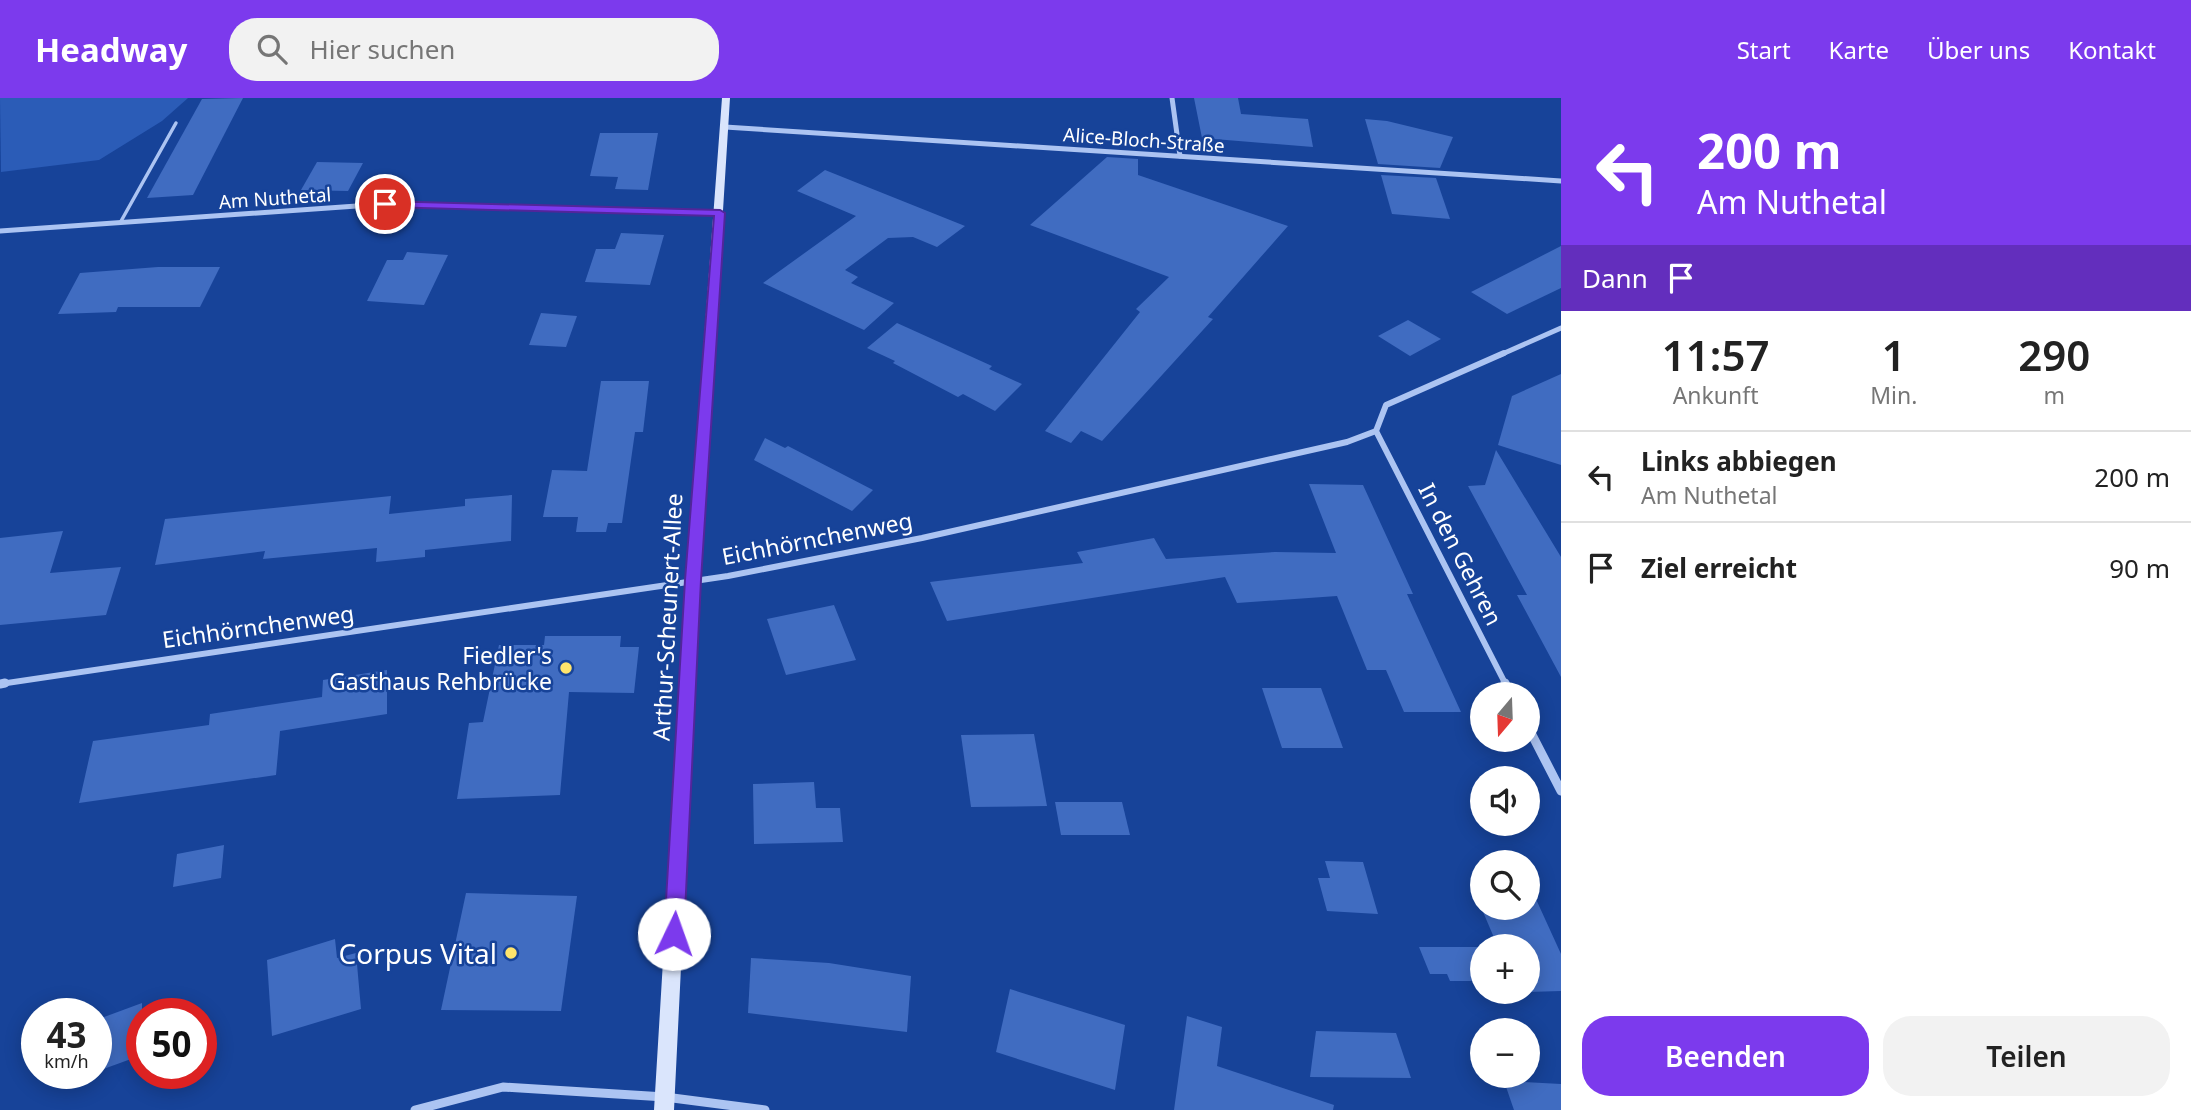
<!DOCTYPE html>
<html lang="de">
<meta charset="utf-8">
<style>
body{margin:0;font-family:"Noto Sans",sans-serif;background:#f2f2f2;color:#222;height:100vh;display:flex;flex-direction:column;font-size:26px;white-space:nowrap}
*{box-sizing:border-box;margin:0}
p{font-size:23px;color:#767676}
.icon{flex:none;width:38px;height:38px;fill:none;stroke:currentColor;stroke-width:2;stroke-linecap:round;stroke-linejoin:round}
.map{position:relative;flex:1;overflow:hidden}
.side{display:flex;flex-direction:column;background:#fff;width:630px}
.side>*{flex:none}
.hud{background:#7c3aed;color:#fff;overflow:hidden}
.needle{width:46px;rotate:199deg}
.tools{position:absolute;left:1470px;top:584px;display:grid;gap:14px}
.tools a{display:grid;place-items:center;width:70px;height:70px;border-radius:50%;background:#fff;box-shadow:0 4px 18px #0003;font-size:35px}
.speed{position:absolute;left:21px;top:900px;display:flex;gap:14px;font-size:35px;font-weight:700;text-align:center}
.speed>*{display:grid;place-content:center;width:91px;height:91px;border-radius:50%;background:#fff;box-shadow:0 4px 18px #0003;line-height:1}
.speed small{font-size:18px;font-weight:400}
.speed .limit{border:10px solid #d22;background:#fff;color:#111}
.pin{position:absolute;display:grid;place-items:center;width:60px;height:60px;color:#fff;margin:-30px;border:4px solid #fff;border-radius:50%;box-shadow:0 2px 7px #0007}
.me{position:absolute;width:77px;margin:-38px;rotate:3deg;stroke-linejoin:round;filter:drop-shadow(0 0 5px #0008)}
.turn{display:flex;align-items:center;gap:24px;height:147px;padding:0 21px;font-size:32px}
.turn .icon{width:91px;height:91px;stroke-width:2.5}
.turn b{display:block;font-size:49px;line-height:60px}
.then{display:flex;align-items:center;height:66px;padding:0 21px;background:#0003;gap:14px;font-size:26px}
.eta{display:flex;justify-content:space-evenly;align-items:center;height:119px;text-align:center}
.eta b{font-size:42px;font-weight:600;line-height:49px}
.button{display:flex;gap:14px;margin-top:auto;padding:14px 21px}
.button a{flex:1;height:80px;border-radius:28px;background:#7c3aed;color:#fff;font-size:28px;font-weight:600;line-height:80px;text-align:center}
.button a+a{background:#f2f2f2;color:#222}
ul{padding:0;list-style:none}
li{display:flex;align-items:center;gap:21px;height:91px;padding:0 21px;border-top:2px solid #e0e0e0}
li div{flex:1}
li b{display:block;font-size:26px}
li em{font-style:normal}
header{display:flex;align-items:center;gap:42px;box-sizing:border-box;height:98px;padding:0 35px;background:#7c3aed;color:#fff}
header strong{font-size:33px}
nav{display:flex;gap:38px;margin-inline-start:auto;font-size:24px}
.search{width:490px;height:63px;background:#f2f2f2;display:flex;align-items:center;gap:18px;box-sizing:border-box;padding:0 24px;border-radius:28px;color:#767676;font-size:26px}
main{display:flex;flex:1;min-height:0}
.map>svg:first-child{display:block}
.green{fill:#2b5cb7}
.building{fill:#406cc1}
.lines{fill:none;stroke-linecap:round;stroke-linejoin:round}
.service{stroke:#acc4f2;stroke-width:3.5}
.minor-far2{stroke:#acc4f2;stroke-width:5}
.minor-far1{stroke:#acc4f2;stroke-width:6}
.minor{stroke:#acc4f2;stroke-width:9}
.secondary{fill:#dae5fc;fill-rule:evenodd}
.route{fill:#7c3aed;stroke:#51269a;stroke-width:2}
.poi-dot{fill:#ffe46c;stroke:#174399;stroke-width:2.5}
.labels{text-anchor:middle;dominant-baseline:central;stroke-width:5;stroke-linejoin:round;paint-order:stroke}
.far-street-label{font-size:19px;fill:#fff;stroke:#174399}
.street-label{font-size:23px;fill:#fff;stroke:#174399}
.poi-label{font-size:23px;fill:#fff;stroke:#174399;text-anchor:end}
.near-poi-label{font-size:28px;fill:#fff;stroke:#174399;text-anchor:end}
</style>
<header>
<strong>Headway</strong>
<div class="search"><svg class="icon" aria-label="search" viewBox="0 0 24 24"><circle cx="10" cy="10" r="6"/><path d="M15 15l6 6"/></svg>Hier suchen</div>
<nav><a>Start</a><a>Karte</a><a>Über uns</a><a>Kontakt</a></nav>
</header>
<main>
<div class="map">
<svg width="1561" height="1012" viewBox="0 0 1561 1012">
<rect width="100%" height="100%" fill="#174399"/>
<polygon class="green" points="0,0 188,0 162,23 99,62 1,74"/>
<g class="building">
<polygon points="243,0 193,97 147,100 202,1"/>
<polygon points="1194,0 1238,0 1241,16 1308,21 1313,49 1202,40"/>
<polygon points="1365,21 1387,23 1453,39 1440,70 1378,66"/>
<polygon points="600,35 658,35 648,92 615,91 618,79 590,78"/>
<polygon points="1107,59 1138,61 1138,77 1288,128 1208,219 1213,221 1102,343 1081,333 1071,345 1045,333 1140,214 1136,211 1169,179 1030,127"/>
<polygon points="317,64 363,65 348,93 301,92"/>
<polygon points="825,72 965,128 937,149 913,139 888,140 845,172 858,179 851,185 894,205 864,232 763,185 856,118 797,93"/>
<polygon points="1381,77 1436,80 1450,121 1392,116"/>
<polygon points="621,135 664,137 650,187 585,184 596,151 615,151"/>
<polygon points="1561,148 1561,190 1507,216 1471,194"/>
<polygon points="407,154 448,157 424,207 367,203 387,162 403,162"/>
<polygon points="158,169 220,169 200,209 118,209 116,214 58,216 80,175"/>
<polygon points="541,215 577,218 566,249 529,247"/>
<polygon points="1408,222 1441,241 1410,258 1378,238"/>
<polygon points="897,225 992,268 989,271 1022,286 995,313 963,296 958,299 893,265 895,263 867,250"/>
<polygon points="1561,276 1561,367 1498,347 1512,298"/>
<polygon points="601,283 649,283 643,334 635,334 622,425 608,425 606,434 576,434 578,419 543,419 552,372 587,373"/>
<polygon points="765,340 785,350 788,348 873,392 852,413 754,362"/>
<polygon points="1496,352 1561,459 1561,579 1517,497 1527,497 1468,388 1485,387"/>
<polygon points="1309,386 1363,387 1413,496 1407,496 1461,614 1404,614 1386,572 1367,572 1337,498 1237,505 1225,479 947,523 930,484 1083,465 1077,454 1154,440 1166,461 1275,454 1336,455"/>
<polygon points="512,397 511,443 425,452 425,459 376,464 377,450 263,461 265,453 155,467 165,421 391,398 389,416 465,408 465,401"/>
<polygon points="63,433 50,475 121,469 106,517 0,527 0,440"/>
<polygon points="834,507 856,562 786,577 767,521"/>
<polygon points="545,538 621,538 620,549 639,549 634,595 569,594 560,697 457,701 469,625 483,624 499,547 544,547"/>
<polygon points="387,572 387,616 280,633 276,677 79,705 93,643 209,627 210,616 322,599 323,582"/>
<polygon points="1262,590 1321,590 1343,650 1282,650"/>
<polygon points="1034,636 1047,708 971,709 961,637"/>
<polygon points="814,684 816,710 840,710 843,744 754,746 753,686"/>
<polygon points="1055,704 1122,704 1130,737 1061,737"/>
<polygon points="224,747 221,780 173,789 177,756"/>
<polygon points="1325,763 1363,764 1378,816 1327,813 1318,780 1330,780"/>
<polygon points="1472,788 1482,788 1482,810 1528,810 1528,788 1530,788 1561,856 1561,893 1528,894 1528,849 1486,849 1498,849"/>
<polygon points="466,795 577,798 561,913 441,912"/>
<polygon points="335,841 337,860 356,855 361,911 272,938 267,862"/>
<polygon points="1419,849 1482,849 1482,883 1450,883 1447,876 1430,876"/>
<polygon points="751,860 829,865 911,878 907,934 748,915"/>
<polygon points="1010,891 1125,927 1115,992 996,954"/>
<polygon points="142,905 142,957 98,973 96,922"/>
<polygon points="1187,918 1222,929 1217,968 1334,1007 1333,1012 1174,1012"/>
<polygon points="1316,933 1396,935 1411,980 1310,979"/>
<polygon points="1504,983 1561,986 1561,1012 1514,1012"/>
</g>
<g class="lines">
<polyline class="service" points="120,125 176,25"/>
<g class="minor-far2">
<polyline points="1172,0 1180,58"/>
<polyline points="725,29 1561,83"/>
<polyline points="0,133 385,106 720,115"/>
<polyline points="1500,257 1561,230"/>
</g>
<g class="minor-far1">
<polyline points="1376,333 1506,587"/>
<polyline points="0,586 728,478 922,440 1347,344 1376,333 1386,307 1504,255"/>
</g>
<g class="minor">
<polyline points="1505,585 1511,597"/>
<polyline points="0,586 5,585"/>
<polyline points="1528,629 1561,693"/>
<polyline points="415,1012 503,989 665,999 765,1012"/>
</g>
<polygon class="secondary" points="722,0 730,0 700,482 674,1012 654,1012 686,482"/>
</g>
<polygon class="route" points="381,103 720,112 725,115 701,482 684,836 681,842 674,845 667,842 664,836 685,482 714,118 385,109 381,108"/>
<g class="poi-dot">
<circle cx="566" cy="570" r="7"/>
<circle cx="511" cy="855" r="7"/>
</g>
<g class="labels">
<g class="far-street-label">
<text transform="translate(1144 42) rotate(4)">Alice-Bloch-Straße</text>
<text transform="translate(275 100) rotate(-4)">Am Nuthetal</text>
</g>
<g class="street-label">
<text transform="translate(817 440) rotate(-11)">Eichhörnchenweg</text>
<text transform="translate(1461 456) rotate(63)">In den Gehren</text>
<text transform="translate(667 519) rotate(-87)">Arthur-Scheunert-Allee</text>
<text transform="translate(258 528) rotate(-8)">Eichhörnchenweg</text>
</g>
<g class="poi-label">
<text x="552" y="557">Fiedler's<tspan x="552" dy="26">Gasthaus Rehbrücke</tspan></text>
</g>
<g class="near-poi-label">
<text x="497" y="855">Corpus Vital</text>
</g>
</g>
</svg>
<div class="tools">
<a><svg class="needle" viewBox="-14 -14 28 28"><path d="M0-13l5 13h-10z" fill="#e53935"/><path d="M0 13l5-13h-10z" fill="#767676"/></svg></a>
<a><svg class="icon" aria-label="sound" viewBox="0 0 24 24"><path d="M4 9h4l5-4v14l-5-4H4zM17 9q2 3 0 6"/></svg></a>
<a><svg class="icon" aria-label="search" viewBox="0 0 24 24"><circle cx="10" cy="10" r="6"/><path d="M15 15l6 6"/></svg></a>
<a>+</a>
<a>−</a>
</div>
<div class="speed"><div>43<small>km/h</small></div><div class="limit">50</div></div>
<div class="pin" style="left:385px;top:106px;background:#d93025"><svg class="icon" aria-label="arrive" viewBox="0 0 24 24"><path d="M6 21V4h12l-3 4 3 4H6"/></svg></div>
<svg class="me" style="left:674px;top:836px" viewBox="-20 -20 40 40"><circle r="19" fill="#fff"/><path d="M0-13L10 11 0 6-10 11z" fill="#7c3aed"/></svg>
</div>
<section class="side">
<div class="hud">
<div class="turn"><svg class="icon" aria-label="left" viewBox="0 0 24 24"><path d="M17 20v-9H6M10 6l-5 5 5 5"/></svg><div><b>200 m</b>Am Nuthetal</div></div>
<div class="then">Dann<svg class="icon" aria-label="arrive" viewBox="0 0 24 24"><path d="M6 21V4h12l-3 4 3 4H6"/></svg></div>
</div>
<div class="eta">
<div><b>11:57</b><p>Ankunft</p></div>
<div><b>1</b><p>Min.</p></div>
<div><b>290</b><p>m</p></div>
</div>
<ul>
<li><svg class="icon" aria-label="left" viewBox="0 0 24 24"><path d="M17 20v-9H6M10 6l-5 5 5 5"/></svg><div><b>Links abbiegen</b><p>Am Nuthetal</p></div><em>200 m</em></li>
<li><svg class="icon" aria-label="arrive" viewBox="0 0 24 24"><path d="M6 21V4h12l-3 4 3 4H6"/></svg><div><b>Ziel erreicht</b></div><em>90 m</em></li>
</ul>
<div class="button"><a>Beenden</a><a>Teilen</a></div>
</section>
</main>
